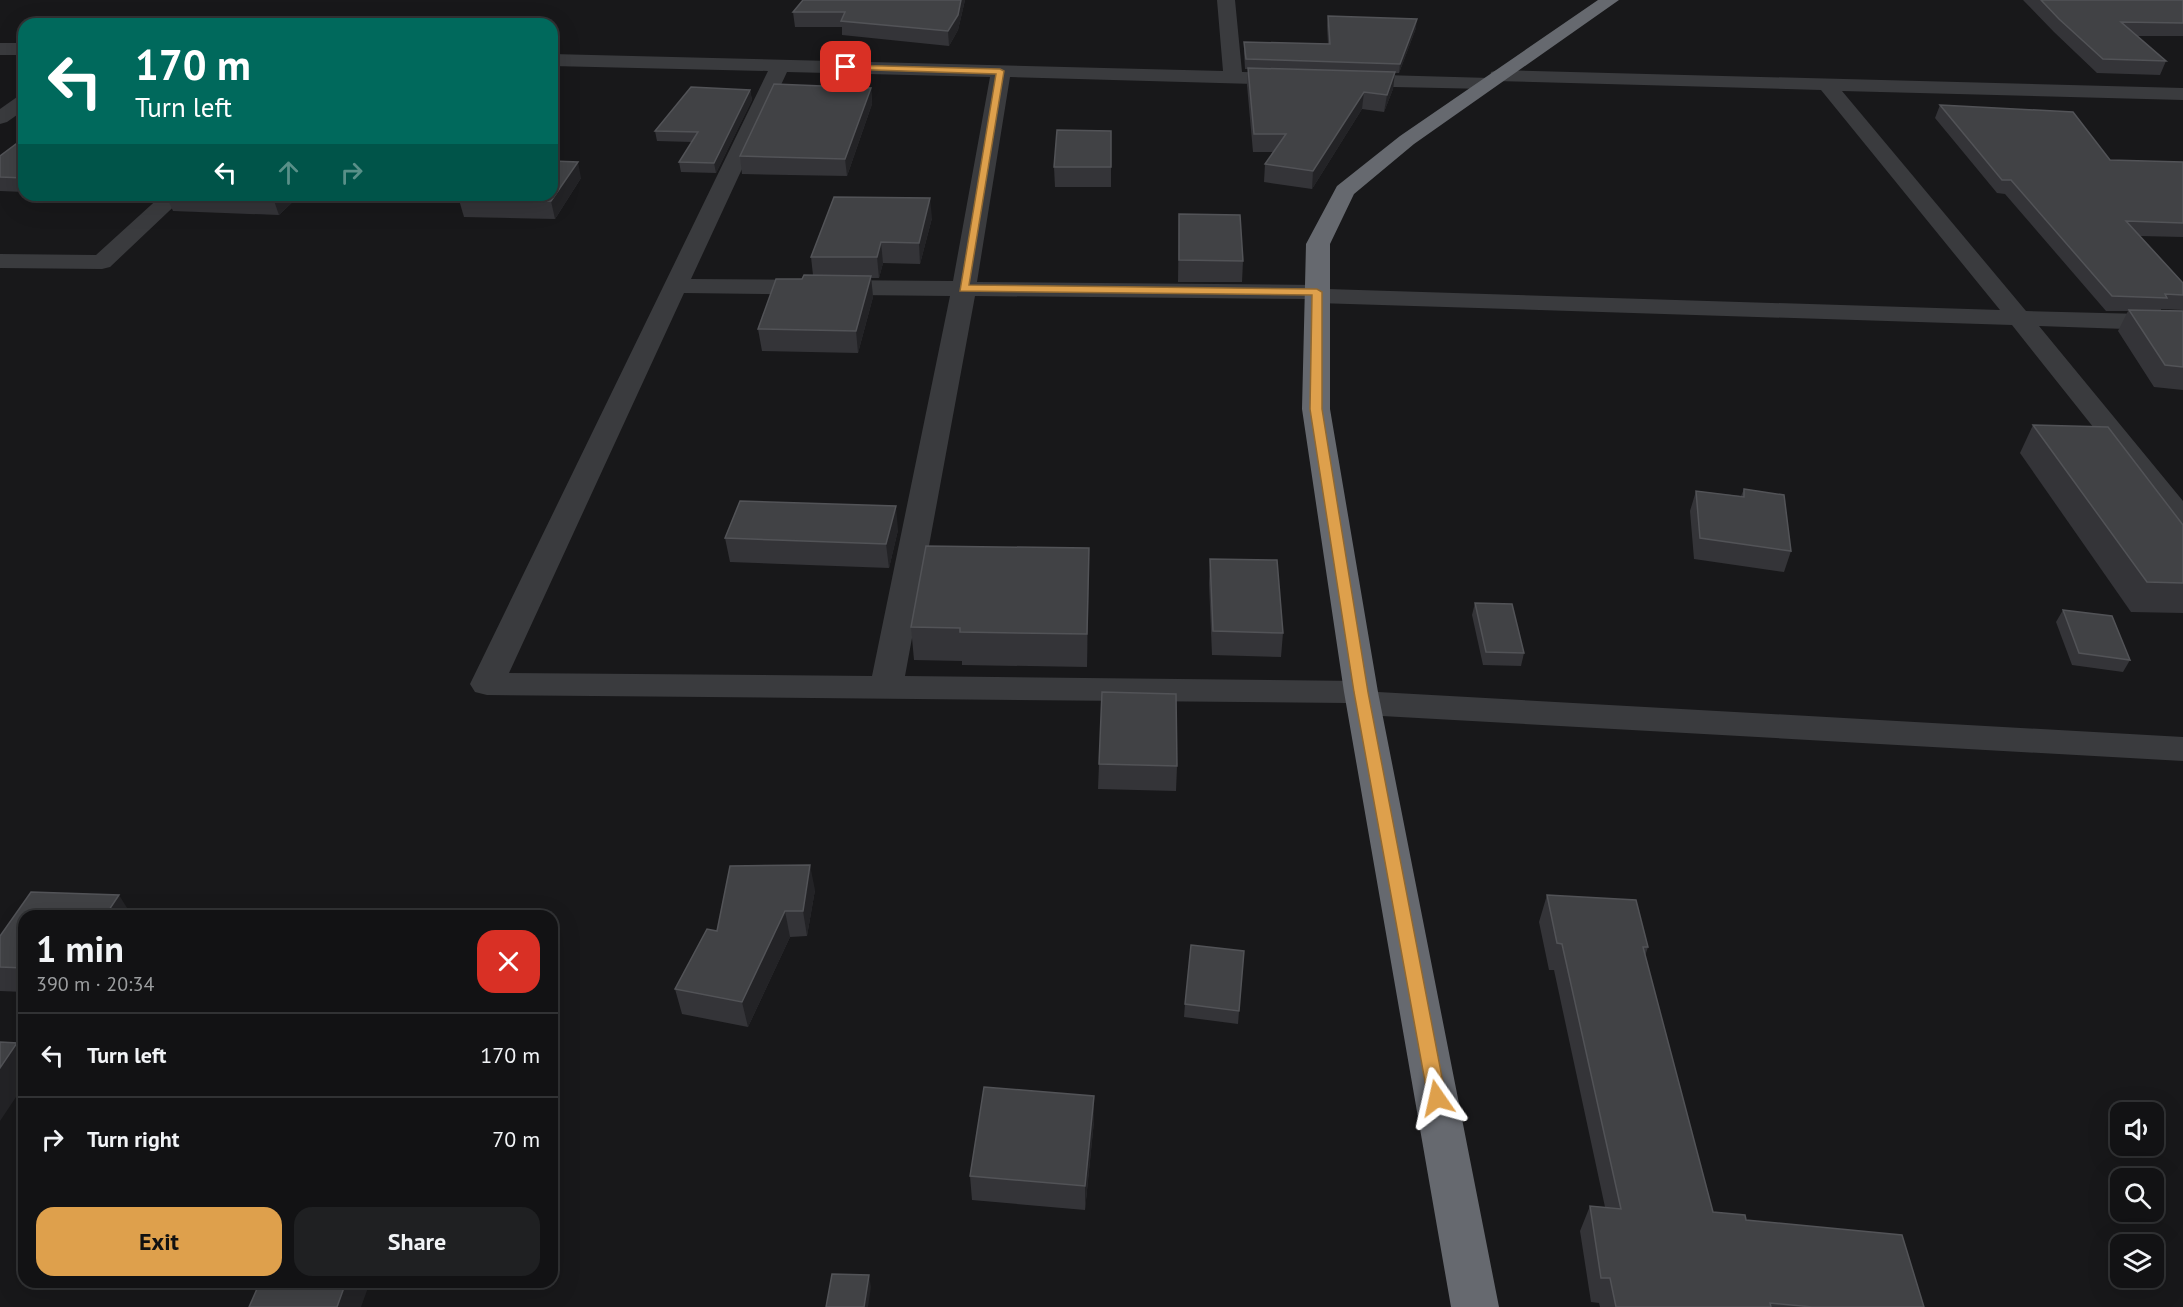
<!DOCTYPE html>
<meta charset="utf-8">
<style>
body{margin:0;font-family:"PT Sans",sans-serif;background:#1f2022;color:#f1f3f6;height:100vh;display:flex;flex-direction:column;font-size:22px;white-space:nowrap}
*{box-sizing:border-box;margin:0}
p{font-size:20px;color:#9c9ea0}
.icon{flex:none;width:33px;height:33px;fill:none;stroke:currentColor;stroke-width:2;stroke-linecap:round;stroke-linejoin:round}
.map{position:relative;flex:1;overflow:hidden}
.details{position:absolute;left:18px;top:910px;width:540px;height:378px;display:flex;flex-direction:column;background:#121214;border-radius:18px;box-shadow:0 6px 24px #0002,0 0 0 2px #313234}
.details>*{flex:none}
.top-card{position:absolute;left:18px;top:18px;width:540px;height:183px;border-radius:18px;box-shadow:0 6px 24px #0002,0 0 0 2px #313234;background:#00695c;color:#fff;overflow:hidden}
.tools{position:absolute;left:2110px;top:1102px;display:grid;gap:12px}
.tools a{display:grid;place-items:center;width:54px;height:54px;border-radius:12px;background:#121214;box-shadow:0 6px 24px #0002,0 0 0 2px #313234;font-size:30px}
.pin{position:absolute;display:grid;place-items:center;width:51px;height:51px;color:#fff;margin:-26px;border-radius:12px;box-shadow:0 3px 9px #0006}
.me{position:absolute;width:66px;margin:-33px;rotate:349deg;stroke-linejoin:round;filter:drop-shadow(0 0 4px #0008)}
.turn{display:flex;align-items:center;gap:21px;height:126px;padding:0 18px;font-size:27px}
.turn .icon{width:78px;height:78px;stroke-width:2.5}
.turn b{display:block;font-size:42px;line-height:51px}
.lanes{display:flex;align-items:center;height:57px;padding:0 18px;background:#0003;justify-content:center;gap:30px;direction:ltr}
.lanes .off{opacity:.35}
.round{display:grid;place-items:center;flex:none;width:63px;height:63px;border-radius:18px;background:#1f2022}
.summary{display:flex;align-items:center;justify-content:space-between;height:102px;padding:0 18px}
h1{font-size:36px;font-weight:600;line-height:45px}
.button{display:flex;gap:12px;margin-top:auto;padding:12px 18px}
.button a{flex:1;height:69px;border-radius:18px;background:#dea04c;color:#111;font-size:24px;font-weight:600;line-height:69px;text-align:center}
.button a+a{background:#1f2022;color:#f1f3f6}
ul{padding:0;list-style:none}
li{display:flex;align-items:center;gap:18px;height:84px;padding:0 18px;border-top:2px solid #313234}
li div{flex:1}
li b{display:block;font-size:22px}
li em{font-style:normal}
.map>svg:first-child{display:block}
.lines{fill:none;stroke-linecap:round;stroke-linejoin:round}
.street{fill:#3a3b3e;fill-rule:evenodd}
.highway{fill:#66696f;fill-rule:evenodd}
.wall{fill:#343438}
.shaded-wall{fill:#232326}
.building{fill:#414245;stroke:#525357;stroke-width:1.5}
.route{fill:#dea04c;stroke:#906831;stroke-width:1.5}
</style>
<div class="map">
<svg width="2183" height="1307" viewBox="0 0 2183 1307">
<rect width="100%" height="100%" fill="#18181a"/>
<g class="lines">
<g class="street">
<path d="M1217,0H1235L1242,72L1293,73L1300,75L1303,79L1300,83L1293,85L1010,77L977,282L1317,285L1327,289L2000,310L1821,90L1495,81L1494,87L1487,89L1348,86L1341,84L1338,80L1341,76L1348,74L1490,78L1491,72L1498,70L2183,88V100L1842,91L2026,311L2183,315V331L2039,326L2183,501V529L2172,526L2012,325L1317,303L1307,299L975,296L905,676L1361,681L1373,684L1378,692L2183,737V761L1364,715L1352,711L1347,703L487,695L475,692L470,684L768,71L552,66V54L1223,71ZM787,72L990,77L953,281L691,279ZM684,293L950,296L872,676L509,673Z"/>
<rect x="0" y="43" width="24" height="12"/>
<polygon points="24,95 24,110 7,122 0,124 0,109 17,97"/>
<polygon points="162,195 186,195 110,267 102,269 0,268 0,254 96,255"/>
</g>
<polygon class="highway" points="1598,0 1619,0 1414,144 1354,194 1330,244 1330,409 1378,692 1499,1307 1451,1307 1344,692 1302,409 1306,244 1337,186 1400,136"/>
</g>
<g class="wall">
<polygon points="803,0 965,0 958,30 949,46 842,35 842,27 795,27 793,12"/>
<polygon points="2023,0 2183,0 2183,36 2137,36 2166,61 2160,75 2097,73 2054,32"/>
<polygon points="1328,16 1416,28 1399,73 1395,73 1393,89 1384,112 1362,109 1312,189 1264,182 1265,164 1274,152 1253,152 1247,85 1248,69 1245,69 1244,52 1244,42 1328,44 1327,26"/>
<polygon points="871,88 872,104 847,176 742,174 740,156"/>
<polygon points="750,90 752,100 716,173 681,172 679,162 692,142 657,141 655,131"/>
<polygon points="1940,105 2110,160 2183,162 2183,237 2140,236 2183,283 2183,310 2161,309 2161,311 2183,311 2183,390 2154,387 2118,331 2128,311 2106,311 2005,194 1997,193 1935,118"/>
<polygon points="1111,131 1111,187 1055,187 1054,167"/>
<polygon points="24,138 24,192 0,191 0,156"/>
<polygon points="581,178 555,219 464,217 459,200"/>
<polygon points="87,195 114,195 112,196"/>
<polygon points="166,195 300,195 279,215 173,211"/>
<polygon points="1179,214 1243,261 1242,282 1178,282"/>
<polygon points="932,218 920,264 883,263 879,278 871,278 873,297 858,353 762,351 758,329 802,279 813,275 811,257"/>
<polygon points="2033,425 2183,525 2183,613 2131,612 2020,453"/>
<polygon points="1744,489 1791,551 1784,572 1694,559 1690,511 1696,491 1741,496"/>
<polygon points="898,530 889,568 730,562 725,538"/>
<polygon points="1089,548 1087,667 962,665 962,661 914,660 911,627"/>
<polygon points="1210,559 1283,633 1281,657 1212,655 1209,583"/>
<polygon points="1475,603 1524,653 1521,666 1483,665 1472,615"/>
<polygon points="2063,610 2130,660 2123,672 2072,665 2056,622"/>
<polygon points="1099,764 1177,766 1176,791 1098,789"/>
<polygon points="815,890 807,936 790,937 748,1027 682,1014 675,989"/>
<polygon points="1547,895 1648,947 1645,956 1713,1212 1746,1220 1924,1307 1600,1307 1599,1303 1591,1302 1580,1231 1590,1206 1605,1207 1554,970 1549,970 1539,922"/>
<polygon points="24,916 24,992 0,991 0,936"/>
<polygon points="1244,951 1238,1024 1184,1017 1185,1004"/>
<polygon points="1094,1121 1085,1210 972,1200 970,1176"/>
</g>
<g class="shaded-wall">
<polygon points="961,0 965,0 958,30 949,46 948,31"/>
<polygon points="1417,19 1416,28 1399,73 1400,64"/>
<polygon points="1395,72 1393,89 1384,112 1387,95"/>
<polygon points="871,88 872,104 847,176 845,159"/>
<polygon points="750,90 752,100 716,173 714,163"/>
<polygon points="1364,92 1362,109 1312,189 1313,171"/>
<polygon points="578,162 581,178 555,219 551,201"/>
<polygon points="272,195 300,195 279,215"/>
<polygon points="930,198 932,218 920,264 919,243"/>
<polygon points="881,242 883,263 879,278 877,257"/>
<polygon points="871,276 873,297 858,353 856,331"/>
<polygon points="896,506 898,530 889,568 886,544"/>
<polygon points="1089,548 1089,580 1087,667 1087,634"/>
<polygon points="810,865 815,890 807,936 803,911"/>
<polygon points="119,895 132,916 105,916"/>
<polygon points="785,911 790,937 748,1027 742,1002"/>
<polygon points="17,1043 24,1053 24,1085 0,1121 0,1068"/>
<polygon points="1094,1096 1094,1121 1085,1210 1085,1186"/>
<polygon points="869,1275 871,1287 868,1307 864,1307"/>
<polygon points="346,1282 367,1282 369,1285 361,1307 337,1307"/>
</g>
<g class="building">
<polygon points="803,0 961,0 958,15 948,31 841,21 845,12 793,12"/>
<polygon points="2041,0 2183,0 2183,23 2121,22 2166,61 2103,59 2059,19"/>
<polygon points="1328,16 1417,19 1400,64 1246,59 1244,42 1330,44"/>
<polygon points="1248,68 1395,72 1387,95 1364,92 1313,171 1265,164 1286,134 1254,134"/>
<polygon points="774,84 871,88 845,159 740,156"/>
<polygon points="691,87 750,90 714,163 679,162 698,132 655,131"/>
<polygon points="1940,105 2073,112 2110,160 2183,162 2183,223 2126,221 2183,283 2183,295 2165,294 2167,298 2112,296 2011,180 2002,180"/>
<polygon points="1057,130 1111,131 1111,167 1054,167"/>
<polygon points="24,138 24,178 0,177 0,156"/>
<polygon points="552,161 578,162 551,201 459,200 462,195 552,195"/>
<polygon points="834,197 930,198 919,243 881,242 877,257 811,257"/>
<polygon points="1179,214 1240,215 1243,261 1179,260"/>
<polygon points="804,275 871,276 856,331 758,329 776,279 802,279"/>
<polygon points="2129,310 2183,311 2183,367 2165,365"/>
<polygon points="2033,425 2108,427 2183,525 2183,583 2147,582"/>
<polygon points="1744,489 1784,495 1791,551 1700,538 1696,491 1744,497"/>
<polygon points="740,501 896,506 886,544 725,538"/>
<polygon points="926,546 1089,548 1087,634 960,632 960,628 911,627"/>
<polygon points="1210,559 1277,560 1283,633 1213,631"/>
<polygon points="1475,603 1512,604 1524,653 1486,652"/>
<polygon points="2063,610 2112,616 2130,660 2079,653"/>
<polygon points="1102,692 1176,694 1177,766 1099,764"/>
<polygon points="810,865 803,911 785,911 742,1002 675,989 707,929 717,931 730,866"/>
<polygon points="31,892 119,895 105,916 24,916 24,968 0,967 0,936"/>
<polygon points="1547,895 1636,900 1648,947 1643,947 1713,1212 1745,1215 1746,1220 1902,1235 1924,1307 1812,1307 1770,1303 1771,1307 1616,1307 1610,1278 1601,1278 1590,1206 1621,1209 1562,944 1557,943"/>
<polygon points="1191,945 1244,951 1239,1011 1185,1004"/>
<polygon points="0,1042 17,1043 0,1068"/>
<polygon points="984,1087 1094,1096 1085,1186 970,1176"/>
<polygon points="832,1274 869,1275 864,1307 826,1307"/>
<polygon points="260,1282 346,1282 337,1307 249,1307"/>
</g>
<polygon class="route" points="846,65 1000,69 1004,71 969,285 1317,289 1322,292 1322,409 1368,692 1446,1098 1443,1103 1437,1106 1430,1103 1428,1098 1354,692 1310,409 1312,295 960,291 996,74 843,69 842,67"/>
</svg>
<div class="tools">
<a><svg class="icon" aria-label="sound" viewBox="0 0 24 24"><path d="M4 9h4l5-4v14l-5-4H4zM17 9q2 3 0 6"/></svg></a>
<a><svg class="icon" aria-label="search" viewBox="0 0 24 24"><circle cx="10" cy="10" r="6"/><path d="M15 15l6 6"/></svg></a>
<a><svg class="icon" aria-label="layers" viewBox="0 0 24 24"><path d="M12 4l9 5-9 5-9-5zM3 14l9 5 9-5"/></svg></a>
</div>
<div class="pin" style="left:846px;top:67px;background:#d93025"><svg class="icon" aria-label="arrive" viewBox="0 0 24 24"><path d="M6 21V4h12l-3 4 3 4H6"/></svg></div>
<svg class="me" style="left:1437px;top:1098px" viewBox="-20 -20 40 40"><path d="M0-17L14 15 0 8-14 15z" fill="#dea04c" stroke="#fff" stroke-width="4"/></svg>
<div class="top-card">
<div class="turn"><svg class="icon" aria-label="left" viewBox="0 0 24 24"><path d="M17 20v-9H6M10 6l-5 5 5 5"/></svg><div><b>170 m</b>Turn left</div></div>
<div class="lanes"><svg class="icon" aria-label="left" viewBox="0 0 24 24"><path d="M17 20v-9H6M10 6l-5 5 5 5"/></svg><svg class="icon off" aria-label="ahead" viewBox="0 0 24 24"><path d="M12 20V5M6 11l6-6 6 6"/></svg><svg class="icon off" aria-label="right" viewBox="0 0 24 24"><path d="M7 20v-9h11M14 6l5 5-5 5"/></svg></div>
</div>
<section class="details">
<div class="summary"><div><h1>1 min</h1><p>390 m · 20:34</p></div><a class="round" style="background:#d93025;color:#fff"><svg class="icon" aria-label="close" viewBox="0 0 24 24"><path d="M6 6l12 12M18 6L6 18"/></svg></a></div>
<ul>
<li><svg class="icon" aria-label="left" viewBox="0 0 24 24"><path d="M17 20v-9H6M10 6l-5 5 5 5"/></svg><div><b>Turn left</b></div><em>170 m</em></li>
<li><svg class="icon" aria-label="right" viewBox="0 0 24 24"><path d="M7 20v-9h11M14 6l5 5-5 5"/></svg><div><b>Turn right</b></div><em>70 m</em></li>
</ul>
<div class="button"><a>Exit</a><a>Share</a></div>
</section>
</div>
